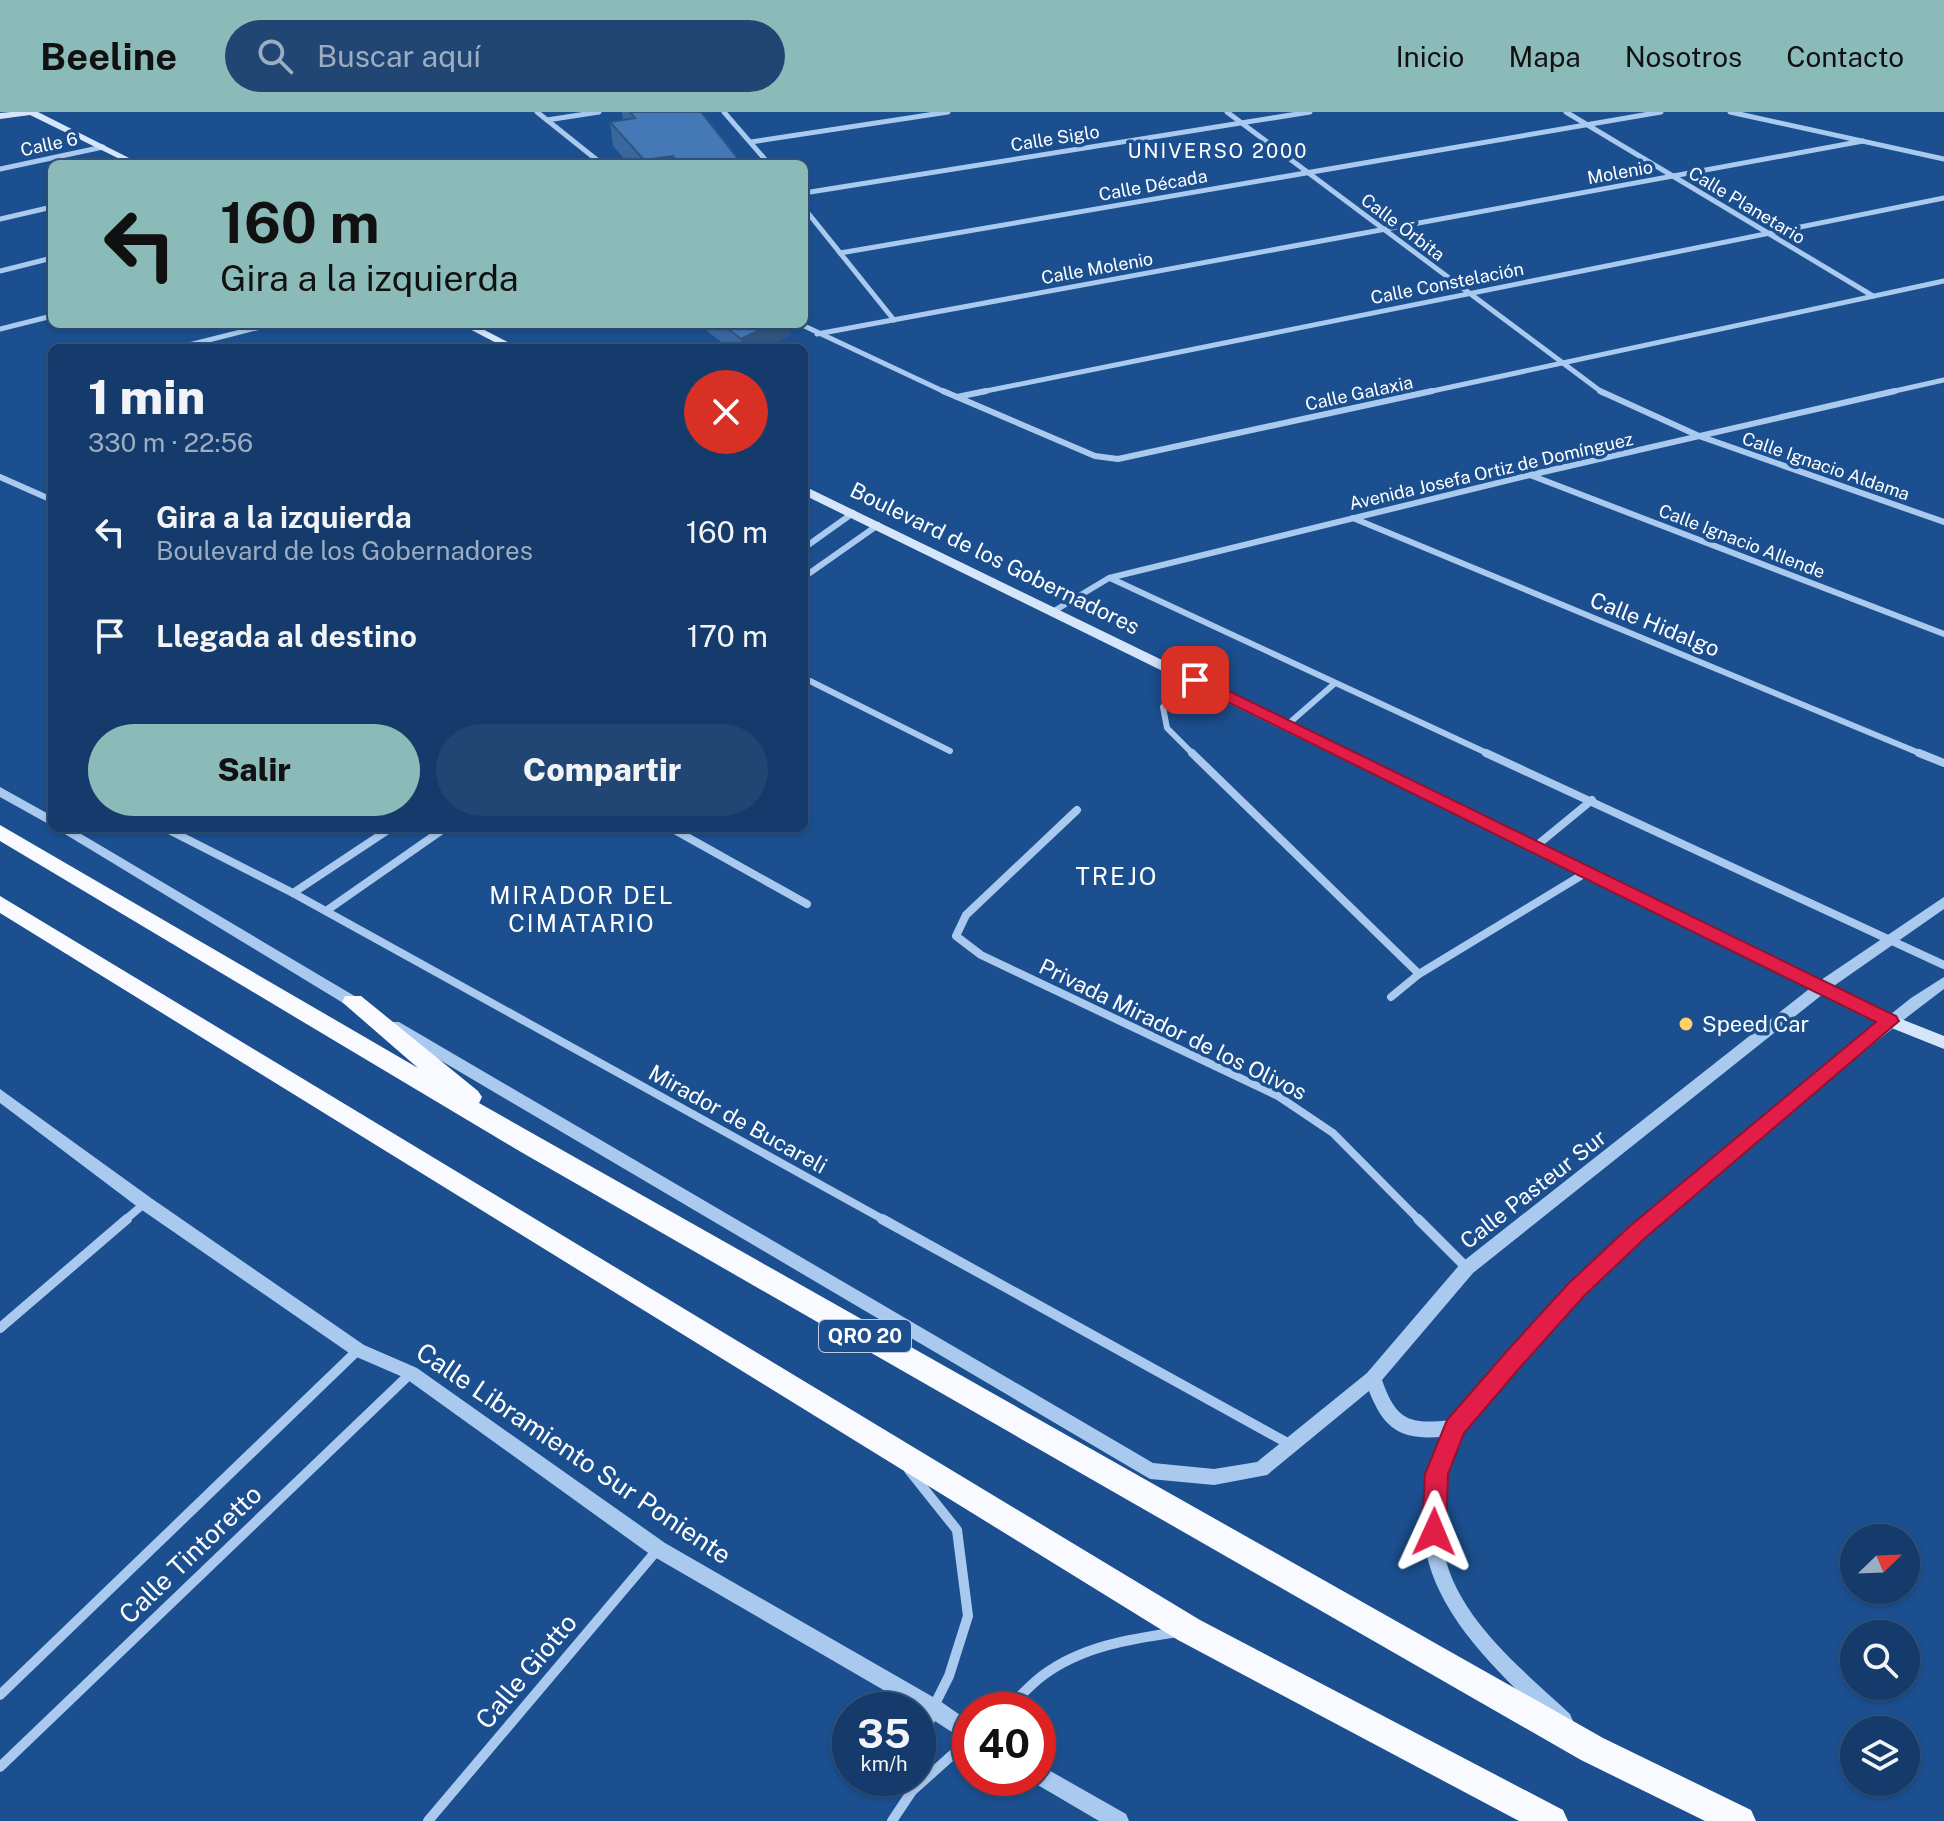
<!DOCTYPE html>
<html lang="es">
<meta charset="utf-8">
<style>
body{margin:0;font-family:"Public Sans",sans-serif;background:#214673;color:#f1f3f6;height:100vh;display:flex;flex-direction:column;font-size:30px;white-space:nowrap}
*{box-sizing:border-box;margin:0}
p{font-size:26px;color:#9dadc1}
.icon{flex:none;width:44px;height:44px;fill:none;stroke:currentColor;stroke-width:2;stroke-linecap:round;stroke-linejoin:round}
.map{position:relative;flex:1;overflow:hidden}
.side{position:absolute;left:48px;top:232px;width:760px;height:488px;display:flex;flex-direction:column;background:#143b6b;border-radius:12px;box-shadow:0 2px 6px #0004,0 0 0 2px #33557e}
.side>*{flex:none}
.banner{position:absolute;left:48px;top:48px;width:760px;height:168px;border-radius:12px;box-shadow:0 2px 6px #0004,0 0 0 2px #33557e;background:#8bbbb9;color:#111;overflow:hidden}
.needle{width:52px;rotate:67deg}
.tools{position:absolute;left:1840px;top:1412px;display:grid;gap:16px}
.tools a{display:grid;place-items:center;width:80px;height:80px;border-radius:50%;background:#143b6b;box-shadow:0 2px 6px #0004,0 0 0 2px #33557e;font-size:40px}
.speed{position:absolute;left:832px;top:1580px;display:flex;gap:16px;font-size:40px;font-weight:700;text-align:center}
.speed>*{display:grid;place-content:center;width:104px;height:104px;border-radius:50%;background:#143b6b;box-shadow:0 2px 6px #0004,0 0 0 2px #33557e;line-height:1}
.speed small{font-size:20px;font-weight:400}
.speed .limit{border:12px solid #d22;background:#fff;color:#111}
.pin{position:absolute;display:grid;place-items:center;width:68px;height:68px;color:#fff;margin:-34px;border-radius:16px;box-shadow:0 4px 12px #0006}
.me{position:absolute;width:88px;margin:-44px;rotate:1deg;stroke-linejoin:round;filter:drop-shadow(0 0 6px #0008)}
.turn{display:flex;align-items:center;gap:28px;height:168px;padding:0 40px;font-size:36px}
.turn .icon{width:104px;height:104px;stroke-width:2.5}
.turn b{display:block;font-size:56px;line-height:68px}
.round{display:grid;place-items:center;flex:none;width:84px;height:84px;border-radius:42px;background:#214673}
.overview{display:flex;align-items:center;justify-content:space-between;height:136px;padding:0 40px}
h1{font-size:48px;font-weight:800;line-height:60px}
.cta{display:flex;gap:16px;margin-top:auto;padding:16px 40px}
.cta a{flex:1;height:92px;border-radius:48px;background:#8bbbb9;color:#111;font-size:32px;font-weight:800;line-height:92px;text-align:center}
.cta a+a{background:#214673;color:#f1f3f6}
ul{padding:0;list-style:none}
li{display:flex;align-items:center;gap:24px;height:104px;padding:0 40px}
li div{flex:1}
li b{display:block;font-size:30px}
li em{font-style:normal}
header{display:flex;align-items:center;gap:48px;box-sizing:border-box;height:112px;padding:0 40px;background:#8bbbb9;color:#111}
header strong{font-size:38px}
nav{display:flex;gap:44px;margin-inline-start:auto;font-size:28px}
.search{width:560px;height:72px;background:#214673;display:flex;align-items:center;gap:20px;box-sizing:border-box;padding:0 28px;border-radius:44px;color:#9dadc1;font-size:30px}
.map>svg:first-child{display:block}
.lines{fill:none;stroke-linecap:round;stroke-linejoin:round}
.minor-far3{stroke:#a9c9ee;stroke-width:5}
.minor-far2{stroke:#a9c9ee;stroke-width:6}
.minor-far1{stroke:#a9c9ee;stroke-width:8}
.minor{stroke:#a9c9ee;stroke-width:10}
.tertiary{fill:#a9c9ee;fill-rule:evenodd}
.secondary{fill:#d6e6fa;fill-rule:evenodd}
.trunk{fill:#f8faff;fill-rule:evenodd}
.wall{fill:#3a679d}
.shaded-wall{fill:#305480}
.building{fill:#4478b7;stroke:#305480;stroke-width:2}
.route{fill:#e11d48;stroke:#92132f;stroke-width:2}
.poi-dot{fill:#ffd166;stroke:#1b4f8f;stroke-width:3}
.labels{text-anchor:middle;dominant-baseline:central;stroke-width:7;stroke-linejoin:round;paint-order:stroke}
.far-street-label{font-size:18px;fill:#fff;stroke:#1b4f8f}
.far-neighbourhood-label{font-size:20px;letter-spacing:2px;fill:#fff;stroke:#1b4f8f}
.shield{fill:#1b4f8f;stroke:#bbcadd;stroke-width:2}
.shield-label{font-size:20px;font-weight:bold;fill:#fff}
.street-label{font-size:22px;fill:#fff;stroke:#1b4f8f}
.poi-label{font-size:22px;fill:#fff;stroke:#1b4f8f;text-anchor:start}
.neighbourhood-label{font-size:24px;letter-spacing:2px;fill:#fff;stroke:#1b4f8f}
.near-street-label{font-size:26px;fill:#fff;stroke:#1b4f8f}
</style>
<header>
<strong>Beeline</strong>
<div class="search"><svg class="icon" aria-label="search" viewBox="0 0 24 24"><circle cx="10" cy="10" r="6"/><path d="M15 15l6 6"/></svg>Buscar aquí</div>
<nav><a>Inicio</a><a>Mapa</a><a>Nosotros</a><a>Contacto</a></nav>
</header>
<div class="map">
<svg width="1944" height="1709" viewBox="0 0 1944 1709">
<rect width="100%" height="100%" fill="#1b4f8f"/>
<g class="lines">
<g class="minor-far3">
<polyline points="537,0 602,52"/>
<polyline points="724,0 769,52"/>
<polyline points="1227,0 1603,281"/>
<polyline points="1566,0 1873,184"/>
<polyline points="1730,0 1944,47"/>
<polyline points="547,8 599,0"/>
<polyline points="751,30 948,0"/>
<polyline points="0,57 103,35"/>
<polyline points="804,81 1310,0"/>
<polyline points="804,96 894,208"/>
<polyline points="0,107 52,95"/>
<polyline points="840,141 1661,0"/>
<polyline points="0,159 52,146"/>
<polyline points="800,212 947,281"/>
<polyline points="0,217 52,204"/>
<polyline points="817,222 1863,29"/>
<polyline points="177,236 272,212"/>
<polyline points="976,281 1944,86"/>
<polyline points="1423,281 1944,169"/>
<polyline points="1886,281 1944,268"/>
</g>
<g class="minor-far2">
<polyline points="943,279 1095,344 1118,347 1432,279"/>
<polyline points="1600,279 1699,324 1944,410"/>
<polyline points="957,285 986,279"/>
<polyline points="1530,363 1944,522"/>
<polyline points="0,365 52,388"/>
<polyline points="1353,406 1924,643"/>
<polyline points="804,436 853,401"/>
<polyline points="804,465 878,413"/>
<polyline points="1110,466 1491,643"/>
<polyline points="1054,499 1109,466 1530,363 1895,279"/>
<polyline points="804,566 950,639"/>
<polyline points="1287,613 1334,572"/>
<polyline points="1194,643 1167,616 1163,595 1195,568"/>
</g>
<g class="minor-far1">
<polyline points="1192,641 1419,862"/>
<polyline points="1486,641 1944,853"/>
<polyline points="1919,641 1944,651"/>
<polyline points="1077,698 966,803 956,824 981,843 1278,984 1333,1021 1420,1109"/>
<polyline points="165,716 293,781 886,1109"/>
<polyline points="671,716 807,792"/>
<polyline points="1536,734 1592,688"/>
<polyline points="293,781 391,716"/>
<polyline points="326,799 445,716"/>
<polyline points="1391,885 1419,862 1587,760"/>
<polyline points="124,1109 145,1091"/>
</g>
<g class="minor">
<polyline points="882,1107 1291,1333"/>
<polyline points="1418,1107 1467,1156"/>
<polyline points="0,1216 127,1107"/>
<polyline points="909,1358 957,1418 968,1504 949,1564 933,1596 918,1654"/>
<polyline points="0,1583 358,1238"/>
<path d="M1005,1598C1018,1587 1029,1574 1042,1564C1082,1534 1130,1527 1178,1520"/>
<polyline points="0,1655 411,1261"/>
<polyline points="428,1709 658,1437"/>
<polyline points="892,1709 912,1679 970,1627"/>
</g>
<g class="tertiary">
<polygon points="0,675 52,704 52,714 0,685"/>
<polygon points="55,716 71,716 363,889 365,893 363,897 353,897"/>
<path d="M1944,785V797L1828,878L1473,1161L1382,1268C1396,1308 1409,1313 1450,1308L1555,1192L1638,1112L1831,950L1911,886L1944,865V877C1877,927 1814,980 1751,1034C1672,1101 1594,1168 1526,1246C1503,1272 1473,1298 1457,1330C1442,1359 1437,1398 1442,1430C1452,1503 1520,1555 1570,1602L1573,1609L1570,1616L1563,1619L1556,1616C1469,1532 1384,1457 1441,1325C1400,1328 1384,1317 1369,1279L1267,1363L1214,1373L1150,1367L389,918L387,914L389,910H399L1153,1351L1214,1357L1257,1350L1367,1261L1461,1151L1818,870Z"/>
<polygon points="0,977 151,1086 364,1233 417,1256 665,1431 940,1589 970,1610 970,1632 918,1598 651,1443 405,1266 352,1243 139,1096 0,991"/>
<polygon points="1038,1652 1126,1702 1129,1709 1099,1709 1031,1669 1030,1666 1038,1666"/>
</g>
<g class="secondary">
<polygon points="11,0 38,0 141,52 130,52 30,3 0,7 0,1"/>
<polygon points="460,212 473,212 519,236 506,236"/>
<polygon points="804,374 1896,905 1944,924 1944,937 1884,913 804,383"/>
</g>
<g class="trunk">
<polygon points="0,713 418,956 342,890 345,884 361,884 478,979 482,985 479,991 1603,1626 1751,1698 1756,1709 1705,1709 1581,1648 521,1040 0,729"/>
<polygon points="0,784 1200,1508 1563,1698 1568,1709 1519,1709 1178,1528 0,801"/>
</g>
</g>
<g class="wall">
<polygon points="622,0 701,0 739,52 629,52 613,34 610,10 623,8"/>
<polygon points="698,212 790,212 791,223 765,236 729,236"/>
</g>
<g class="shaded-wall">
<polygon points="673,44 674,52 645,52 644,48"/>
<polygon points="739,48 739,52 717,52"/>
<polygon points="771,212 790,212 791,223 765,236 742,236 741,227"/>
</g>
<g class="building">
<polygon points="630,0 701,0 739,48 717,52 678,52 673,44 644,48 610,10 635,6"/>
<polygon points="722,212 771,212 741,227"/>
</g>
<polygon class="route" points="1189,565 1200,565 1896,904 1899,909 1645,1126 1584,1184 1523,1252 1464,1321 1448,1362 1446,1420 1442,1428 1434,1431 1425,1428 1422,1420 1425,1362 1447,1308 1507,1239 1569,1171 1630,1114 1876,910 1189,571"/>
<circle class="poi-dot" cx="1686" cy="912" r="8"/>
<g class="labels">
<g class="far-street-label">
<text transform="translate(1055 26) rotate(-9)">Calle Siglo</text>
<text transform="translate(49 32) rotate(-12)">Calle 6</text>
<text transform="translate(1620 60) rotate(-10)">Molenio</text>
<text transform="translate(1153 73) rotate(-10)">Calle Década</text>
<text transform="translate(1747 93) rotate(31)">Calle Planetario</text>
<text transform="translate(1403 115) rotate(37)">Calle Órbita</text>
<text transform="translate(1097 156) rotate(-10)">Calle Molenio</text>
<text transform="translate(1447 171) rotate(-11)">Calle Constelación</text>
<text transform="translate(1359 281) rotate(-12)">Calle Galaxia</text>
<text transform="translate(1826 354) rotate(19)">Calle Ignacio Aldama</text>
<text transform="translate(1491 359) rotate(-13)">Avenida Josefa Ortiz de Domínguez</text>
<text transform="translate(1742 429) rotate(21)">Calle Ignacio Allende</text>
</g>
<g class="far-neighbourhood-label">
<text x="1218" y="39">UNIVERSO 2000</text>
</g>
<rect class="shield" x="819" y="1208" width="92" height="32" rx="6"/>
<g class="shield-label">
<text x="865" y="1224">QRO 20</text>
</g>
<g class="street-label">
<text transform="translate(995 446) rotate(26)">Boulevard de los Gobernadores</text>
<text transform="translate(1655 512) rotate(22)">Calle Hidalgo</text>
<text transform="translate(1173 917) rotate(26)">Privada Mirador de los Olivos</text>
<text transform="translate(738 1007) rotate(29)">Mirador de Bucareli</text>
<text transform="translate(1533 1077) rotate(-38)">Calle Pasteur Sur</text>
</g>
<g class="poi-label">
<text x="1702" y="912">Speed Car</text>
</g>
<g class="neighbourhood-label">
<text x="1117" y="764">TREJO</text>
<text x="582" y="783">MIRADOR DEL<tspan x="582" dy="28">CIMATARIO</tspan></text>
</g>
<g class="near-street-label">
<text transform="translate(574 1341) rotate(34)">Calle Libramiento Sur Poniente</text>
<text transform="translate(190 1442) rotate(-44)">Calle Tintoretto</text>
<text transform="translate(526 1559) rotate(-50)">Calle Giotto</text>
</g>
</g>
</svg>
<div class="tools">
<a><svg class="needle" viewBox="-14 -14 28 28"><path d="M0-13l5 13h-10z" fill="#e53935"/><path d="M0 13l5-13h-10z" fill="#9dadc1"/></svg></a>
<a><svg class="icon" aria-label="search" viewBox="0 0 24 24"><circle cx="10" cy="10" r="6"/><path d="M15 15l6 6"/></svg></a>
<a><svg class="icon" aria-label="layers" viewBox="0 0 24 24"><path d="M12 4l9 5-9 5-9-5zM3 14l9 5 9-5"/></svg></a>
</div>
<div class="speed"><div>35<small>km/h</small></div><div class="limit">40</div></div>
<div class="pin" style="left:1195px;top:568px;background:#d93025"><svg class="icon" aria-label="arrive" viewBox="0 0 24 24"><path d="M6 21V4h12l-3 4 3 4H6"/></svg></div>
<svg class="me" style="left:1434px;top:1420px" viewBox="-20 -20 40 40"><path d="M0-17L14 15 0 8-14 15z" fill="#e11d48" stroke="#fff" stroke-width="4"/></svg>
<div class="banner">
<div class="turn"><svg class="icon" aria-label="left" viewBox="0 0 24 24"><path d="M17 20v-9H6M10 6l-5 5 5 5"/></svg><div><b>160 m</b>Gira a la izquierda</div></div>
</div>
<section class="side">
<div class="overview"><div><h1>1 min</h1><p>330 m · 22:56</p></div><a class="round" style="background:#d93025;color:#fff"><svg class="icon" aria-label="close" viewBox="0 0 24 24"><path d="M6 6l12 12M18 6L6 18"/></svg></a></div>
<ul>
<li><svg class="icon" aria-label="left" viewBox="0 0 24 24"><path d="M17 20v-9H6M10 6l-5 5 5 5"/></svg><div><b>Gira a la izquierda</b><p>Boulevard de los Gobernadores</p></div><em>160 m</em></li>
<li><svg class="icon" aria-label="arrive" viewBox="0 0 24 24"><path d="M6 21V4h12l-3 4 3 4H6"/></svg><div><b>Llegada al destino</b></div><em>170 m</em></li>
</ul>
<div class="cta"><a>Salir</a><a>Compartir</a></div>
</section>
</div>
